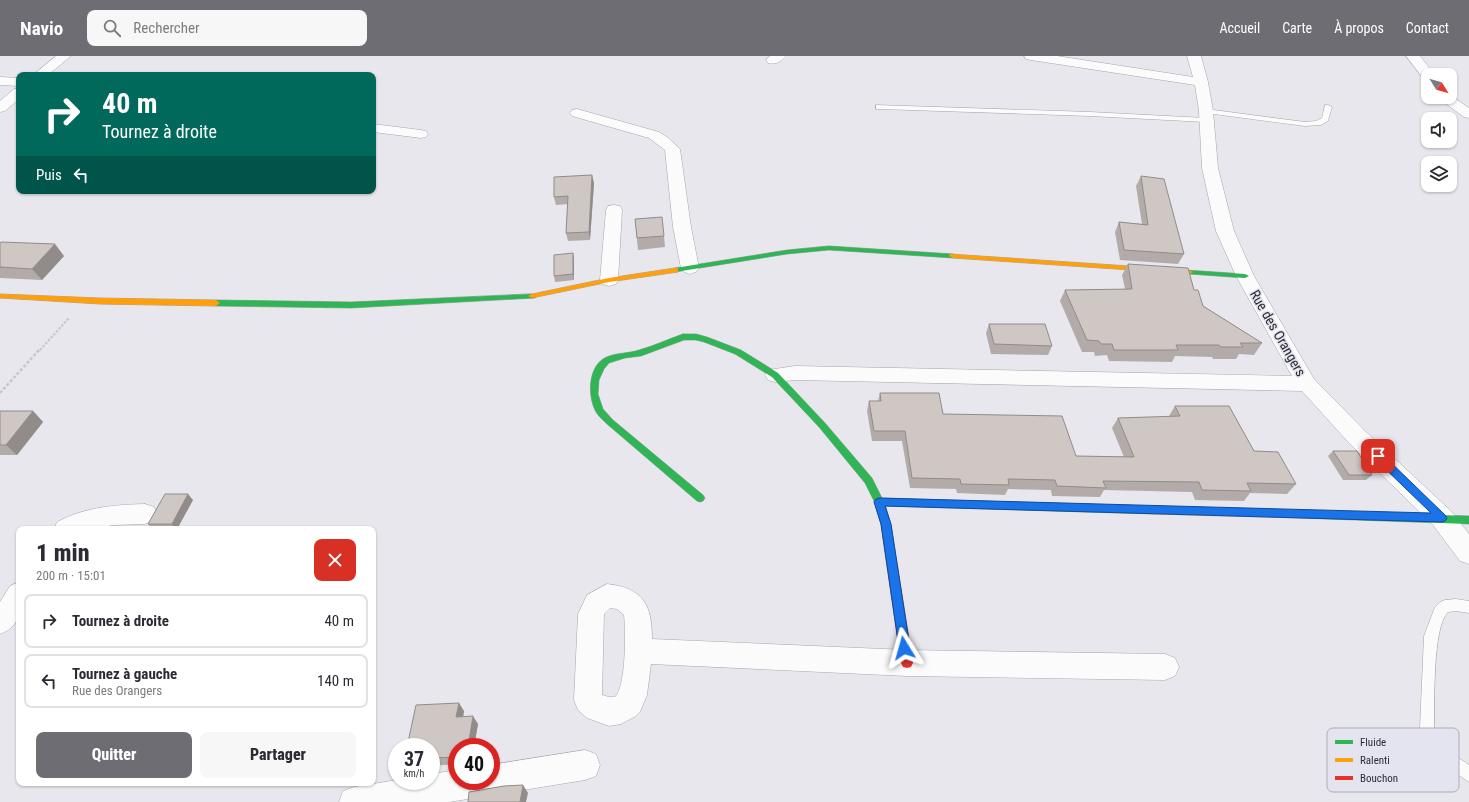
<!DOCTYPE html>
<html lang="fr">
<meta charset="utf-8">
<style>
body{margin:0;font-family:"Roboto Condensed",sans-serif;background:#f7f7f7;color:#2b2b33;height:100vh;display:flex;flex-direction:column;font-size:15px;white-space:nowrap}
*{box-sizing:border-box;margin:0}
p{font-size:13px;color:#7c7c81}
.icon{flex:none;width:22px;height:22px;fill:none;stroke:currentColor;stroke-width:2;stroke-linecap:round;stroke-linejoin:round}
.map{position:relative;flex:1;overflow:hidden}
.panel{position:absolute;left:16px;top:470px;width:360px;height:260px;display:flex;flex-direction:column;background:#fff;border-radius:8px;box-shadow:0 1px 3px #0004}
.panel>*{flex:none}
.banner{position:absolute;left:16px;top:16px;width:360px;height:122px;border-radius:8px;box-shadow:0 1px 3px #0004;background:#00695c;color:#fff;overflow:hidden}
.needle{width:26px;rotate:127deg}
.tools{position:absolute;left:1421px;top:12px;display:grid;gap:8px}
.tools a{display:grid;place-items:center;width:36px;height:36px;border-radius:8px;background:#fff;box-shadow:0 1px 3px #0004;font-size:20px}
.speed{position:absolute;left:388px;top:682px;display:flex;gap:8px;font-size:20px;font-weight:700;text-align:center}
.speed>*{display:grid;place-content:center;width:52px;height:52px;border-radius:50%;background:#fff;box-shadow:0 1px 3px #0004;line-height:1}
.speed small{font-size:10px;font-weight:400}
.speed .limit{border:6px solid #d22;background:#fff;color:#111}
.pin{position:absolute;display:grid;place-items:center;width:34px;height:34px;color:#fff;margin:-17px;border-radius:8px;box-shadow:0 2px 6px #0006}
.me{position:absolute;width:44px;margin:-22px;rotate:352deg;stroke-linejoin:round;filter:drop-shadow(0 0 3px #0008)}
.turn{display:flex;align-items:center;gap:14px;height:84px;padding:0 20px;font-size:18px}
.turn .icon{width:52px;height:52px;stroke-width:2.5}
.turn b{display:block;font-size:28px;line-height:34px}
.then{display:flex;align-items:center;height:38px;padding:0 20px;background:#0003;gap:8px;font-size:15px}
.round{display:grid;place-items:center;flex:none;width:42px;height:42px;border-radius:8px;background:#f7f7f7}
.summary{display:flex;align-items:center;justify-content:space-between;height:68px;padding:0 20px}
h1{font-size:24px;font-weight:800;line-height:30px}
.action{display:flex;gap:8px;margin-top:auto;padding:8px 20px}
.action a{flex:1;height:46px;border-radius:8px;background:#6d6d73;color:#fff;font-size:16px;font-weight:800;line-height:46px;text-align:center}
.action a+a{background:#f7f7f7;color:#2b2b33}
ul{padding:0;list-style:none}
li{display:flex;align-items:center;gap:12px;height:54px;margin:0 8px 6px;padding:0 12px;border:2px solid #e1e1e2;border-radius:8px}
li div{flex:1}
li b{display:block;font-size:15px}
li em{font-style:normal}
header{display:flex;align-items:center;gap:24px;box-sizing:border-box;height:56px;padding:0 20px;background:#6d6d73;color:#fff}
header strong{font-size:19px}
nav{display:flex;gap:22px;margin-inline-start:auto;font-size:14px}
.search{width:280px;height:36px;background:#f7f7f7;display:flex;align-items:center;gap:10px;box-sizing:border-box;padding:0 14px;border-radius:8px;color:#7c7c81;font-size:15px}
.map>svg:first-child{display:block}
.lines{fill:none;stroke-linecap:round;stroke-linejoin:round}
.lane-casing{stroke:#a6a6aa;stroke-width:1}
.street-casing{stroke:#a6a6aa;stroke-width:1}
.fast-casing{stroke:#a6a6aa;stroke-width:1}
.slow-casing{stroke:#a6a6aa;stroke-width:1}
.jam-casing{stroke:#a6a6aa;stroke-width:1}
.path-far1{stroke:#c6c6ca;stroke-width:2;stroke-dasharray:2.5 1.5;stroke-linecap:butt}
.path{stroke:#c6c6ca;stroke-width:2.5;stroke-dasharray:3 2;stroke-linecap:butt}
.lane{fill:#fbfbfc;fill-rule:evenodd}
.street{fill:#fbfbfc;fill-rule:evenodd}
.fast{fill:#30b455;fill-rule:evenodd}
.slow{fill:#ff9f0a;fill-rule:evenodd}
.jam{fill:#e5322d;fill-rule:evenodd}
.wall{fill:#b2aba9}
.shaded-wall{fill:#918b89}
.building{fill:#cfc7c4;stroke:#918b89}
.route{fill:#1a73e8;stroke:#114b97}
.labels{text-anchor:middle;dominant-baseline:central;stroke-width:3;stroke-linejoin:round;paint-order:stroke}
.street-label{font-size:14px;fill:#2c2c31;stroke:#e4e4f0}
.key{fill:#e4e4f0;stroke:#adadb7;stroke-width:1}
.key-label{font-size:11px;fill:#2c2c31}
</style>
<header>
<strong>Navio</strong>
<div class="search"><svg class="icon" aria-label="search" viewBox="0 0 24 24"><circle cx="10" cy="10" r="6"/><path d="M15 15l6 6"/></svg>Rechercher</div>
<nav><a>Accueil</a><a>Carte</a><a>À propos</a><a>Contact</a></nav>
</header>
<div class="map">
<svg width="1469" height="746" viewBox="0 0 1469 746">
<rect width="100%" height="100%" fill="#e7e7ed"/>
<g class="lines">
<defs>
<g id="lane">
<polygon points="876,49 1090,56 1206,62 1210,64 1206,66 1090,60 879,53 876,53"/>
<polygon points="1325,49 1328,49 1332,51 1328,65 1321,69 1305,70 1206,57 1202,55 1206,53 1305,66 1316,65 1322,62"/>
<path d="M1456,543L1469,545V557L1456,555L1448,556C1432,572 1435,647 1434,672C1442,695 1450,696 1469,709V726L1436,704L1428,696L1420,672L1424,580L1435,551L1440,546L1445,544Z"/>
</g>
<g id="street">
<polygon points="56,0 71,0 48,19 33,19"/>
<path d="M770,0H786C781,6 775,9 768,7L766,4Z"/>
<polygon points="1024,0 1057,0 1193,21 1187,0 1201,0 1208,26 1213,55 1218,112 1234,175 1254,220 1314,323 1365,375 1451,455 1469,478 1469,508 1460,505 1433,469 1349,387 1302,335 795,324 775,326 768,324 765,319 768,314 795,310 1292,320 1236,220 1216,175 1202,112 1199,55 1195,29 1031,4 1026,3"/>
<polygon points="1406,0 1420,0 1435,19 1428,19 1428,23 1423,22"/>
<polygon points="0,21 19,22 19,30 0,29"/>
<polygon points="19,32 19,43 5,55 0,56 0,45 14,33"/>
<polygon points="1450,39 1469,52 1469,62 1464,61 1437,41 1450,41"/>
<polygon points="577,53 659,76 667,81 680,93 691,171 699,212 696,216 690,218 684,216 681,212 673,171 665,94 649,82 572,60 570,57 572,54"/>
<polygon points="373,68 421,74 426,75 428,78 426,81 421,82 373,76"/>
<polygon points="614,149 620,150 622,154 618,224 616,228 609,230 602,228 600,224 606,154 608,150"/>
<path d="M145,448L154,451L157,458L154,465L145,468L114,469L89,473H54L57,466C86,451 113,449 145,448Z"/>
<path d="M19,526C19,549 25,569 0,578V546L10,530Z"/>
<path d="M607,528C643,532 652,548 652,583L907,594L1165,598L1175,602L1179,611L1175,620L1165,624L907,620L651,608L647,639L640,656L636,660L621,668L609,670L587,662L578,654L574,644L578,558L587,539ZM610,552L617,553L624,559C626,575 626,631 615,641H609L602,639L604,558Z"/>
<polygon points="585,694 596,698 600,709 596,720 585,724 449,746 339,746 343,735 354,731 397,724 397,725 431,725 431,718 457,714 457,725 491,725 491,709"/>
</g>
<g id="fast">
<polygon points="829,190 953,198 957,200 953,202 829,194 787,198 675,216 671,214 675,212 787,194"/>
<polygon points="1186,214 1245,218 1249,220 1245,222 1189,218 1186,218"/>
<polygon points="532,238 536,240 535,242 351,252 216,250 212,247 216,244 351,246"/>
<path d="M683,278H696L707,281L741,294L778,317L825,367L872,422L882,442L1153,450L1156,451L1158,454L1156,457L1153,458L884,450L880,452L877,451L865,427L819,371L772,321L735,298L704,286L696,284H684L641,300L625,302L609,307L604,313L599,324L598,338L603,353L613,364L703,439L705,442L703,445L700,446L697,445L607,368C603,364 597,359 595,354C588,340 588,313 603,303C614,296 628,298 639,294C654,290 668,283 683,278Z"/>
<polygon points="1300,454 1469,460 1469,468 1300,462 1297,461 1295,458 1297,455"/>
</g>
<g id="slow">
<polygon points="950,198 1189,214 1193,216 1189,218 953,202 949,200"/>
<polygon points="675,212 678,212 678,216 609,226 532,242 528,240 532,238 609,222"/>
<polygon points="0,238 100,242 216,244 220,247 216,250 100,248 0,242"/>
<polygon points="1153,450 1300,454 1303,455 1305,458 1303,461 1300,462 1153,458 1150,457 1148,454 1150,451"/>
</g>
<polygon id="jam" points="880,444 883,445 885,448 891,469 913,607 911,611 907,612 903,611 901,607 881,469 875,448 877,445"/>
</defs>
<use href="#lane" class="lane-casing"/>
<use href="#street" class="street-casing"/>
<use href="#fast" class="fast-casing"/>
<use href="#slow" class="slow-casing"/>
<use href="#jam" class="jam-casing"/>
<polyline class="path-far1" points="40,294 69,262"/>
<polyline class="path" points="0,337 40,293"/>
<use href="#lane" class="lane"/>
<use href="#street" class="street"/>
<use href="#fast" class="fast"/>
<use href="#slow" class="slow"/>
<use href="#jam" class="jam"/>
</g>
<g class="wall">
<polygon points="1141,120 1184,198 1178,208 1120,204 1115,176 1119,166 1142,168 1136,130"/>
<polygon points="594,127 590,184 568,185 566,177 568,148 556,149 554,141"/>
<polygon points="635,163 664,180 665,191 638,194"/>
<polygon points="0,187 64,200 42,224 0,222"/>
<polygon points="573,197 574,203 574,224 555,226 554,220"/>
<polygon points="1128,208 1194,234 1203,250 1262,287 1254,299 1239,298 1236,303 1213,303 1212,301 1175,300 1172,306 1109,305 1107,299 1095,300 1094,296 1082,296 1060,245 1065,234 1125,233 1122,219"/>
<polygon points="989,268 1052,290 1048,299 991,298 986,277"/>
<polygon points="880,337 943,358 1076,400 1124,401 1112,372 1118,362 1169,361 1169,360 1175,350 1254,395 1296,428 1287,438 1250,437 1244,445 1195,444 1192,436 1104,434 1100,441 1052,440 1051,434 1008,433 1005,439 957,437 956,433 910,432 902,385 872,385 867,355 869,345 878,345"/>
<polygon points="0,355 33,355 43,366 17,399 0,399"/>
<polygon points="1333,395 1372,419 1366,424 1343,424 1328,400"/>
<polygon points="193,444 177,473 152,473 148,468"/>
<polygon points="464,655 463,660 478,668 474,691 457,691 457,708 431,710 431,691"/>
</g>
<g class="shaded-wall">
<polygon points="592,119 594,127 590,184 589,176"/>
<polygon points="55,188 64,200 42,224 32,213"/>
<polygon points="573,197 574,203 574,224 573,218"/>
<polygon points="33,355 43,366 17,399 6,389"/>
<polygon points="188,438 193,444 177,473 176,473 172,468"/>
<polygon points="459,647 464,655 462,668 456,661"/>
<polygon points="473,660 478,668 474,691 468,691"/>
<polygon points="523,729 528,737 526,746 520,746"/>
</g>
<g class="building">
<polygon points="592,119 589,176 566,177 568,140 554,141 554,121"/>
<polygon points="1141,120 1164,123 1184,198 1124,194 1119,166 1148,169"/>
<polygon points="662,161 664,180 637,182 635,163"/>
<polygon points="1,186 55,188 32,213 0,211 0,187"/>
<polygon points="573,197 573,218 554,220 554,199"/>
<polygon points="1128,208 1188,212 1194,234 1198,234 1203,250 1262,287 1240,287 1243,291 1221,291 1219,289 1176,289 1178,294 1114,294 1112,288 1101,288 1099,285 1087,284 1065,234 1132,233"/>
<polygon points="989,268 1045,268 1052,290 994,288"/>
<polygon points="880,337 939,337 943,358 1062,360 1076,400 1134,401 1118,362 1180,360 1175,350 1229,350 1254,395 1278,396 1296,428 1247,427 1251,435 1202,434 1199,426 1103,425 1106,432 1057,430 1055,424 1008,423 1009,429 961,428 960,423 912,422 905,375 874,375 869,345 881,345"/>
<polygon points="0,355 33,355 6,389 0,389"/>
<polygon points="1333,395 1357,395 1372,419 1349,419"/>
<polygon points="165,438 188,438 172,468 148,468"/>
<polygon points="459,647 456,661 473,660 468,691 457,691 457,701 431,702 431,691 407,691 416,649"/>
<polygon points="523,729 520,746 468,746 469,736 504,730"/>
</g>
<polygon class="route" points="1378,396 1381,397 1445,459 1447,462 1445,465 1442,466 885,450 891,468 910,592 908,596 904,597 900,596 899,592 881,468 874,446 876,443 879,442 1431,457 1374,402 1373,400 1374,397"/>
<g class="labels">
<g class="street-label">
<text transform="translate(1278 277) rotate(60)">Rue des Orangers</text>
</g>
</g>
<rect x="1327" y="672" width="132" height="64" rx="6" class="key"/>
<rect x="1335" y="684" width="18" height="4" fill="#30b455"/>
<rect x="1335" y="702" width="18" height="4" fill="#ff9f0a"/>
<rect x="1335" y="720" width="18" height="4" fill="#e5322d"/>
<g class="key-label">
<text x="1360" y="690">Fluide</text>
<text x="1360" y="708">Ralenti</text>
<text x="1360" y="726">Bouchon</text>
</g>
</svg>
<div class="tools">
<a><svg class="needle" viewBox="-14 -14 28 28"><path d="M0-13l5 13h-10z" fill="#e53935"/><path d="M0 13l5-13h-10z" fill="#7c7c81"/></svg></a>
<a><svg class="icon" aria-label="sound" viewBox="0 0 24 24"><path d="M4 9h4l5-4v14l-5-4H4zM17 9q2 3 0 6"/></svg></a>
<a><svg class="icon" aria-label="layers" viewBox="0 0 24 24"><path d="M12 4l9 5-9 5-9-5zM3 14l9 5 9-5"/></svg></a>
</div>
<div class="speed"><div>37<small>km/h</small></div><div class="limit">40</div></div>
<div class="pin" style="left:1378px;top:400px;background:#d93025"><svg class="icon" aria-label="arrive" viewBox="0 0 24 24"><path d="M6 21V4h12l-3 4 3 4H6"/></svg></div>
<svg class="me" style="left:904px;top:592px" viewBox="-20 -20 40 40"><path d="M0-17L14 15 0 8-14 15z" fill="#1a73e8" stroke="#fff" stroke-width="4"/></svg>
<div class="banner">
<div class="turn"><svg class="icon" aria-label="right" viewBox="0 0 24 24"><path d="M7 20v-9h11M14 6l5 5-5 5"/></svg><div><b>40 m</b>Tournez à droite</div></div>
<div class="then">Puis<svg class="icon" aria-label="left" viewBox="0 0 24 24"><path d="M17 20v-9H6M10 6l-5 5 5 5"/></svg></div>
</div>
<section class="panel">
<div class="summary"><div><h1>1 min</h1><p>200 m · 15:01</p></div><a class="round" style="background:#d93025;color:#fff"><svg class="icon" aria-label="close" viewBox="0 0 24 24"><path d="M6 6l12 12M18 6L6 18"/></svg></a></div>
<ul>
<li><svg class="icon" aria-label="right" viewBox="0 0 24 24"><path d="M7 20v-9h11M14 6l5 5-5 5"/></svg><div><b>Tournez à droite</b></div><em>40 m</em></li>
<li><svg class="icon" aria-label="left" viewBox="0 0 24 24"><path d="M17 20v-9H6M10 6l-5 5 5 5"/></svg><div><b>Tournez à gauche</b><p>Rue des Orangers</p></div><em>140 m</em></li>
</ul>
<div class="action"><a>Quitter</a><a>Partager</a></div>
</section>
</div>
